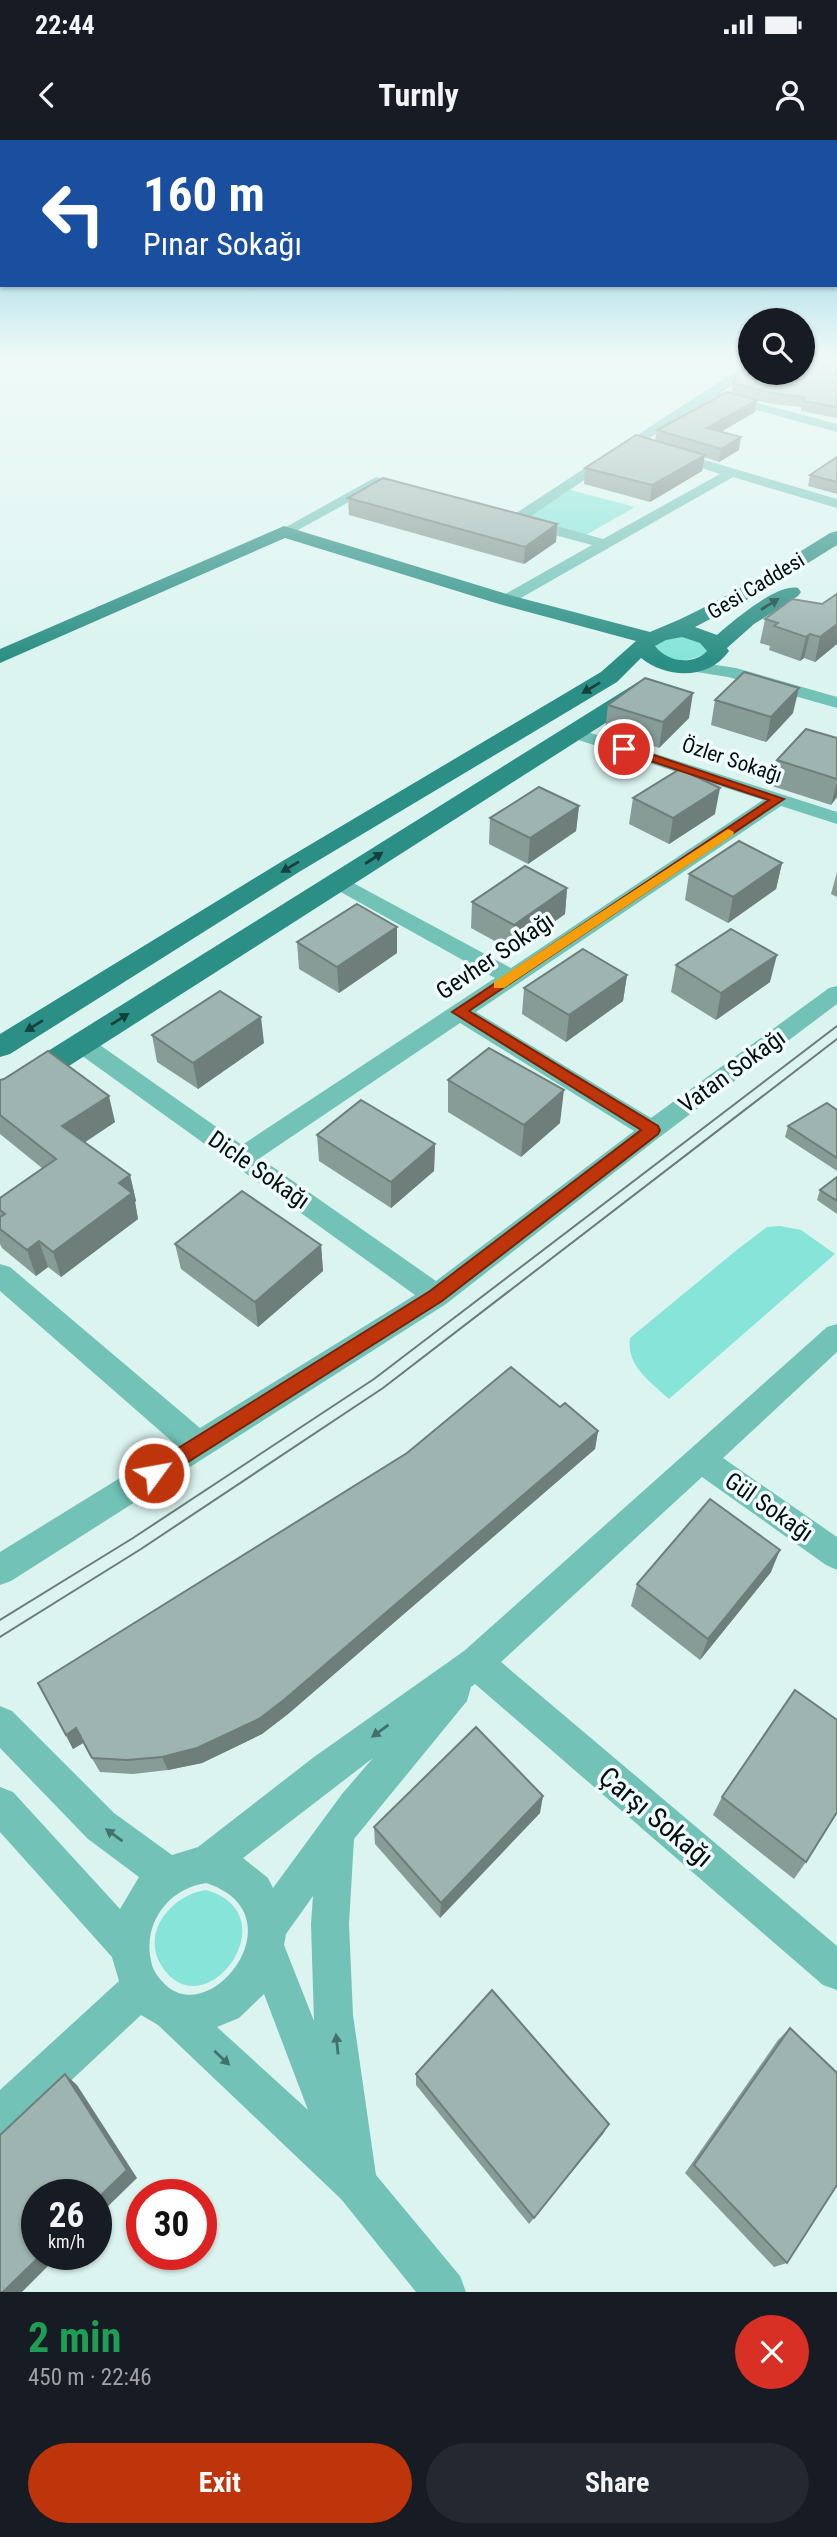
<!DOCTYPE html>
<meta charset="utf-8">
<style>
body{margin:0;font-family:"Roboto Condensed",sans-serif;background:#242831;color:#f1f3f6;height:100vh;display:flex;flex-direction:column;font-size:26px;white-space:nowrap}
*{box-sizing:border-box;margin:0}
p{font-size:23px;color:#9ea1a6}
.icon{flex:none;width:38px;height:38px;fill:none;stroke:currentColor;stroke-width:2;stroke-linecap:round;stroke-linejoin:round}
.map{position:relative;height:2152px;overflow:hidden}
.side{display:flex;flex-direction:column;background:#171b24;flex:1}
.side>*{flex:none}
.top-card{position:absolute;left:0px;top:0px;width:838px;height:147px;box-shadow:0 2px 5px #0004;background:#1a4fa0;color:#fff;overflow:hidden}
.buttons{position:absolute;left:738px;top:168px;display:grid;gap:14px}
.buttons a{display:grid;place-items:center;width:77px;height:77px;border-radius:50%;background:#171b24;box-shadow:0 2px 5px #0004;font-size:35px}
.speed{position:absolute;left:21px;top:2039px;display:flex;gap:14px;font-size:35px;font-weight:700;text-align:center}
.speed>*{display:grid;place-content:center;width:91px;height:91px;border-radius:50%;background:#171b24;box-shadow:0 2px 5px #0004;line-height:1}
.speed small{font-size:18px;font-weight:400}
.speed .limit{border:10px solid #d22;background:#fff;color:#111}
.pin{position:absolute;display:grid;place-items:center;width:60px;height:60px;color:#fff;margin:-30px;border:4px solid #fff;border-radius:50%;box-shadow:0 2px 7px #0007}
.me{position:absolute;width:77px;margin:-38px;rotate:58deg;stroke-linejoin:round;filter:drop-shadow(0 0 5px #0008)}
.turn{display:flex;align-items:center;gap:24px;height:147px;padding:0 28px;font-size:32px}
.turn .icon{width:91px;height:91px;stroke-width:2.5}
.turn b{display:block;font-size:49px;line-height:60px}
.round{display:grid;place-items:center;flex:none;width:74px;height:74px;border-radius:37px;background:#242831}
.overview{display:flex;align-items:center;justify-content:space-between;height:119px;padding:0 28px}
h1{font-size:42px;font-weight:700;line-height:52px;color:#1e9e55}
.primary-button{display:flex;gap:14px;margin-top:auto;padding:14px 28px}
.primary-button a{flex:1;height:80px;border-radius:42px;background:#be350c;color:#fff;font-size:28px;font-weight:700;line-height:80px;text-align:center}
.primary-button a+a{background:#242831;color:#f1f3f6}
.status{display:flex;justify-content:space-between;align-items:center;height:49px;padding:0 35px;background:#171b24;direction:ltr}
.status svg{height:19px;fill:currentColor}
header{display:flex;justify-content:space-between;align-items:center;height:91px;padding:0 28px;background:#171b24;font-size:32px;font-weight:700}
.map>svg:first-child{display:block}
.green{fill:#86e4d8}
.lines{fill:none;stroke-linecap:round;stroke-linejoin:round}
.minor{fill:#72c2b7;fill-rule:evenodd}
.major{fill:#2c8f85;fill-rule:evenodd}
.tram{stroke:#6c7c7a;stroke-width:2}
.wall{fill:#879b97}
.shaded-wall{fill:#6e7e7b}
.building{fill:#9db4b0;stroke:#6e7e7b;stroke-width:2}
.oneway{fill:#16423e}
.oneway2{fill:#42716b}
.route{fill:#be350c;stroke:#7c2208;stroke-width:2}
.slow{fill:#f59e0b}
.labels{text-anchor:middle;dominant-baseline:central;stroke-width:7;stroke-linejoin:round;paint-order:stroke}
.far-street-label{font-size:21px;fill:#070f0e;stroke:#f0fffd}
.street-label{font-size:24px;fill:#070f0e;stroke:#f0fffd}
.near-street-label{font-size:28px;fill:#070f0e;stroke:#f0fffd}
</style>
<div class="status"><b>22:44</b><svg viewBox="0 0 49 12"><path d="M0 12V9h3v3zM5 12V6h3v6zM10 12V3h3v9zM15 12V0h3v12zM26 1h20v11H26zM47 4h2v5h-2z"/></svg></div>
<header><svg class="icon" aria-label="back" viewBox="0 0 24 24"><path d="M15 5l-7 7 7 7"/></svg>Turnly<svg class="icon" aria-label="person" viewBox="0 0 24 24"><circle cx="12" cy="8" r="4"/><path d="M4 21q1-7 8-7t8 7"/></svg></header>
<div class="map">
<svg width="837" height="2152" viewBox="0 0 837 2152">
<rect width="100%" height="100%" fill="#dbf4f0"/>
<g class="green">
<polygon points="559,347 635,367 584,396 511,377"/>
<path d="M681,496L700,501L707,510L706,513C688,523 669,524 655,507L659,501Z"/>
<path d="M780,1086L801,1090L835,1114L669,1259C651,1242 626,1226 630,1198L738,1109L767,1087Z"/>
<path d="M206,1750C291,1774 206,1890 163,1828C139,1794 171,1755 206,1750Z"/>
</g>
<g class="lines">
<g class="minor">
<polygon points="751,221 751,231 721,253 837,284 837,292 713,258 643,302 837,359 837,368 733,337 512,463 500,463 498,460 500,457 592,405 510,383 508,380 510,377 608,313 613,312 620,316 528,378 603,399 720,334 625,303"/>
<polygon points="376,337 416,348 418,351 411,355 378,346 289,395 284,396 277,392"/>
<polygon points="690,521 736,528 837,557 837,568 728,537 684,530 682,526"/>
<path d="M572,587L837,672V684L781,666L476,872L651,978L829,848L837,846V864L661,996L446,1164L11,1441L0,1445V1412L175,1304L0,1151V1124L10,1127L200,1288L415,1155L74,910L70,904L74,898L82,896L90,898L242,1005L495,838L330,746L327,742L330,738H344L511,828L763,660L566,596L563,592ZM460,883L634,991L436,1141L260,1018Z"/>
<path d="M837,1184V1212L723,1318L837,1397V1430L826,1425L702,1337L501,1522L837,1806V1850L823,1845L475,1544L471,1547L467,1561L354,1699L349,1784L353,1875L376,2035L460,2136L466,2152H416L341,2059L158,1885L141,1875L15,1993L0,1999V1950L119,1841L112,1817L0,1692V1647L13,1652L120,1769L139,1737L88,1699L0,1608V1566L12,1571L114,1673L172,1715L198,1707L314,1617L464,1511L827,1187ZM373,1618L342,1654L273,1748L268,1738L243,1718ZM206,1743C299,1773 215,1885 168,1847C162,1842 154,1833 152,1825C141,1785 167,1749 206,1743ZM313,1756L311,1784L314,1881L284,1805L286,1794ZM264,1854L308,1970L217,1887L239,1878Z"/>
</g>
<g class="major">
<path d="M284,386L513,456L650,492C714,467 772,429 830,393L837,391V405L758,454L695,487L717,495C733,481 777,443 798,448L801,452L798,456L754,484L727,508L729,511C709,540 667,539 641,518L617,542L299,732L10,914L0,917V894L281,722L601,532L636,501L499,464L285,398L0,523V509ZM682,497L700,503L707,511C693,526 667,522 655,506L666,500Z"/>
<polygon points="646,540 654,542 657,547 654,552 11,963 0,966 0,941 638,542"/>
</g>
<g class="tram">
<polyline points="0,1480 133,1398 374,1239 837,886"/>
<polyline points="0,1497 141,1409 383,1248 837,899"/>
</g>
</g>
<g class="wall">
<polygon points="837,220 837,278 801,271 801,267 771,264 735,254 757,260 755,272 721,292 739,310 719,322 704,317 702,331 650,362 584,344 585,328 655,300 657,290 732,253 733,243 806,223"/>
<polygon points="837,317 837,354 808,346 810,335"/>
<polygon points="348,358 557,384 556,402 524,424 349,375"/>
<polygon points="837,454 837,504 815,522 804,518 800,521 769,510 770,506 760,503 765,479 822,464"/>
<polygon points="715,560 793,573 766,602 711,585"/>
<polygon points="608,565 689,578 659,608 605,590"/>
<polygon points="837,598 837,657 831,665 772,646 777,620"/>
<polygon points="633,658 715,674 669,704 629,684"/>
<polygon points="579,666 576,691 528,724 489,704 490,678"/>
<polygon points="782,723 776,749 728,783 685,760 689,734"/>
<polygon points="837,732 837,757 831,754"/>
<polygon points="567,748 565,774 513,811 471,788 472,762"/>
<polygon points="297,802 397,813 339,853 299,829"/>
<polygon points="676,825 770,842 716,880 671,852"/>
<polygon points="627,835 623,861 566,902 522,874 524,848"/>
<polygon points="152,895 264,903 198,949 157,922"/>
<polygon points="0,940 115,982 85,1002 130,1035 136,1061 135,1062 138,1079 61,1137 48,1127 36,1136 2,1108 0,1104 0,1058 42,1028 0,994"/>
<polygon points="448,940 560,983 521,1017 448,972"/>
<polygon points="837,970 837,1031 785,997 788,986"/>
<polygon points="317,995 435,1004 434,1031 391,1068 319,1021"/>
<polygon points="837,1037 837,1074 817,1060 820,1050"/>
<polygon points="175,1104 321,1105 323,1131 258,1187 181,1129"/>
<polygon points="560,1267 598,1291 595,1309 288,1574 262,1594 202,1623 168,1630 133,1634 100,1632 83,1603 73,1609 38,1543"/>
<polygon points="771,1432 700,1520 631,1466 637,1444"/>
<polygon points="722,1657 806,1722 794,1739 713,1675"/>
<polygon points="540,1673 440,1778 375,1704 374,1687"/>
<polygon points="790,1888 787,2123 774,2127 685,2033 778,1900"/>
<polygon points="416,1934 609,1984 529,2084 416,1945"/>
</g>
<g class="shaded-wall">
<polygon points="757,260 755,272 705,301 707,288"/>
<polygon points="741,297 739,310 719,322 721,309"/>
<polygon points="705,315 702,331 650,362 652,345"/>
<polygon points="557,384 556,402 524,424 525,407"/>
<polygon points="837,484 837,504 815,522 820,497"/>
<polygon points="810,494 804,518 800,521 806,497"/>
<polygon points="799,548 793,573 766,602 771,577"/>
<polygon points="693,553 689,578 659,608 663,582"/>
<polygon points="837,642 837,657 831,665"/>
<polygon points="720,648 715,674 669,704 673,678"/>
<polygon points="579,666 576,691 528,724 530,698"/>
<polygon points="782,723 776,749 728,783 733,757"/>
<polygon points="567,748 565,774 513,811 514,785"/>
<polygon points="397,787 397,813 339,853 337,827"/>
<polygon points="777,815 770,842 716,880 721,853"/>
<polygon points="627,835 623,861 566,902 569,875"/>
<polygon points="261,877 264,903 198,949 193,923"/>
<polygon points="564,950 560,983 521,1017 524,985"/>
<polygon points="109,956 115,982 69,1013 62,986"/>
<polygon points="435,1004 434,1031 391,1068 391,1042"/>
<polygon points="130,1035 136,1061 135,1062 138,1079 61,1137 53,1112 119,1043"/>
<polygon points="39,1101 48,1127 36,1136 27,1110"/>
<polygon points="321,1105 323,1131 258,1187 255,1162"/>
<polygon points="598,1291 595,1309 288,1574 262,1594 202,1623 168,1630 162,1617"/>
<polygon points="780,1410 771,1432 700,1520 708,1499"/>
<polygon points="76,1588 83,1603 73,1609 66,1595"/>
<polygon points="543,1656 540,1673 440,1778 441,1763"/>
<polygon points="65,1934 77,1945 137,2038 96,2078 96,2060"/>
<polygon points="609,1984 603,1994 529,2084 534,2078"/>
<polygon points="42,2114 60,2114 22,2152 3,2152"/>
</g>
<g class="building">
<polygon points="809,217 837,220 837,267 803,261 804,257 772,253 733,243 736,236 745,230 751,228 751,233 803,233 803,222 806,223"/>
<polygon points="727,252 757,260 707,288 741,297 721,309 657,290"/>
<polygon points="636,295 705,315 652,345 585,328"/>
<polygon points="837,317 837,342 810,335"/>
<polygon points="383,338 557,384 525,407 348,358"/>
<polygon points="837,454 837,484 820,497 810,494 806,497 774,486 778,483 765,479 792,459 822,464"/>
<polygon points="744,532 799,548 771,577 715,560"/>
<polygon points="645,538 693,553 663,582 608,565"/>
<polygon points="806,589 837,598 837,639 777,620"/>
<polygon points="680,629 720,648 673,678 633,658"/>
<polygon points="539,647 579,666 530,698 490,678"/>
<polygon points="739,701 782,723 733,757 689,734"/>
<polygon points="525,726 567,748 514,785 472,762"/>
<polygon points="357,764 397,787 337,827 297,802"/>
<polygon points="731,789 777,815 721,853 676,825"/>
<polygon points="583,809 627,835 569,875 524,848"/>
<polygon points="220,851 261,877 193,923 152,895"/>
<polygon points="489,908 564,950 524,985 448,940"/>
<polygon points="48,911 109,956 62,986 130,1035 119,1043 132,1053 53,1112 39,1101 27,1110 0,1089 0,1077 5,1074 0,1070 0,1058 56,1019 0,975 0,940 4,939"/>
<polygon points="361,960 435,1004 391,1042 317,995"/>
<polygon points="827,963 837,970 837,1018 788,986"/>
<polygon points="837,1037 837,1061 820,1050"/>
<polygon points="242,1051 321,1105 255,1162 175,1104"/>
<polygon points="511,1227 560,1267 565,1263 598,1291 285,1559 259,1579 197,1608 162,1617 127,1620 92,1618 76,1588 66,1595 38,1543 407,1313"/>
<polygon points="710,1359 780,1410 708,1499 637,1444"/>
<polygon points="795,1550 837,1580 837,1672 806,1722 722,1657"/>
<polygon points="476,1587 543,1656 441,1763 374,1687"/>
<polygon points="492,1850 609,1984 534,2078 416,1934"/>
<polygon points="790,1888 837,1933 837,2045 787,2123 694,2025"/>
<polygon points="65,1934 127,2030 96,2060 96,2054 37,2054 37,2114 42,2114 3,2152 0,2152 0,1995"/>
</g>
<defs><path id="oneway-solid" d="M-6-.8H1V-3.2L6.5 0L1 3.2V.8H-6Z" transform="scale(1.75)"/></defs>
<g class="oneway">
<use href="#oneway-solid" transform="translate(770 464) rotate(-32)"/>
<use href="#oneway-solid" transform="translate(591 548) rotate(149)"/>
<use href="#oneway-solid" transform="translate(374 718) rotate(-33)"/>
<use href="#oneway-solid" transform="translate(290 727) rotate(149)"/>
<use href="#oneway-solid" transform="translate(120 879) rotate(-32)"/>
<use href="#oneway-solid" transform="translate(34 886) rotate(148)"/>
</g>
<g class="oneway2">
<use href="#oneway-solid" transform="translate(380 1591) rotate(144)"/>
<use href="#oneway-solid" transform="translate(114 1695) rotate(-144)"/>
<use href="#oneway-solid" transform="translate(337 1904) rotate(-96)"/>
<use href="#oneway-solid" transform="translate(222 1918) rotate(43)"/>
</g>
<linearGradient id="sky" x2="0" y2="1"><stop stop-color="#65bdd6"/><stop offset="0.42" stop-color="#effaf8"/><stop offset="1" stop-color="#effaf8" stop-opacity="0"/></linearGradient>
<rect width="837" height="519" fill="url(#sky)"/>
<polygon class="route" points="620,606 627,606 784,659 469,871 658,986 660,990 658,994 442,1161 161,1339 154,1341 148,1339 145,1333 148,1327 430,1151 641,990 452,872 769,660 620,611"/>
<polygon class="slow" points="728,689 734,692 733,695 504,848 494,848 494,842"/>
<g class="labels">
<g class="far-street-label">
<text transform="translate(756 446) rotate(-31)">Gesi Caddesi</text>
<text transform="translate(732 620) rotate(18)">Özler Sokağı</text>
</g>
<g class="street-label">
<text transform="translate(495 816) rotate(-34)">Gevher Sokağı</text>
<text transform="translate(732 931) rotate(-36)">Vatan Sokağı</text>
<text transform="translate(259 1030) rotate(35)">Dicle Sokağı</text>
<text transform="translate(769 1367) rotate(35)">Gül Sokağı</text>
</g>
<g class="near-street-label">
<text transform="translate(656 1677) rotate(40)">Çarşı Sokağı</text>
</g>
</g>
</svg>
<div class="buttons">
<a><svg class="icon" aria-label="search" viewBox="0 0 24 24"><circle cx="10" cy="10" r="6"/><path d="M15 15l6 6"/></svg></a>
</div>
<div class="speed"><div>26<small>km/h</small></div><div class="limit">30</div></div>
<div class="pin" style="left:624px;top:609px;background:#d93025"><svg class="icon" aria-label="arrive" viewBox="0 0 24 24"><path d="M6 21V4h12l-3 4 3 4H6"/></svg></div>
<svg class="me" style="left:154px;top:1333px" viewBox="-20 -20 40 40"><circle r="17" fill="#be350c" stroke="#fff" stroke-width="3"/><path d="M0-11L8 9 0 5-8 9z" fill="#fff"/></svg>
<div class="top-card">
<div class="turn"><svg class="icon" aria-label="left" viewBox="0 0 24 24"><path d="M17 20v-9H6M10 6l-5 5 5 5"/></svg><div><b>160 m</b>Pınar Sokağı</div></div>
</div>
</div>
<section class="side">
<div class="overview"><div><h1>2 min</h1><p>450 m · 22:46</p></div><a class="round" style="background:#d93025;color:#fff"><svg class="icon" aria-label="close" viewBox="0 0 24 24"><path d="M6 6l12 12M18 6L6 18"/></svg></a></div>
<div class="primary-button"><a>Exit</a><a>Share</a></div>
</section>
